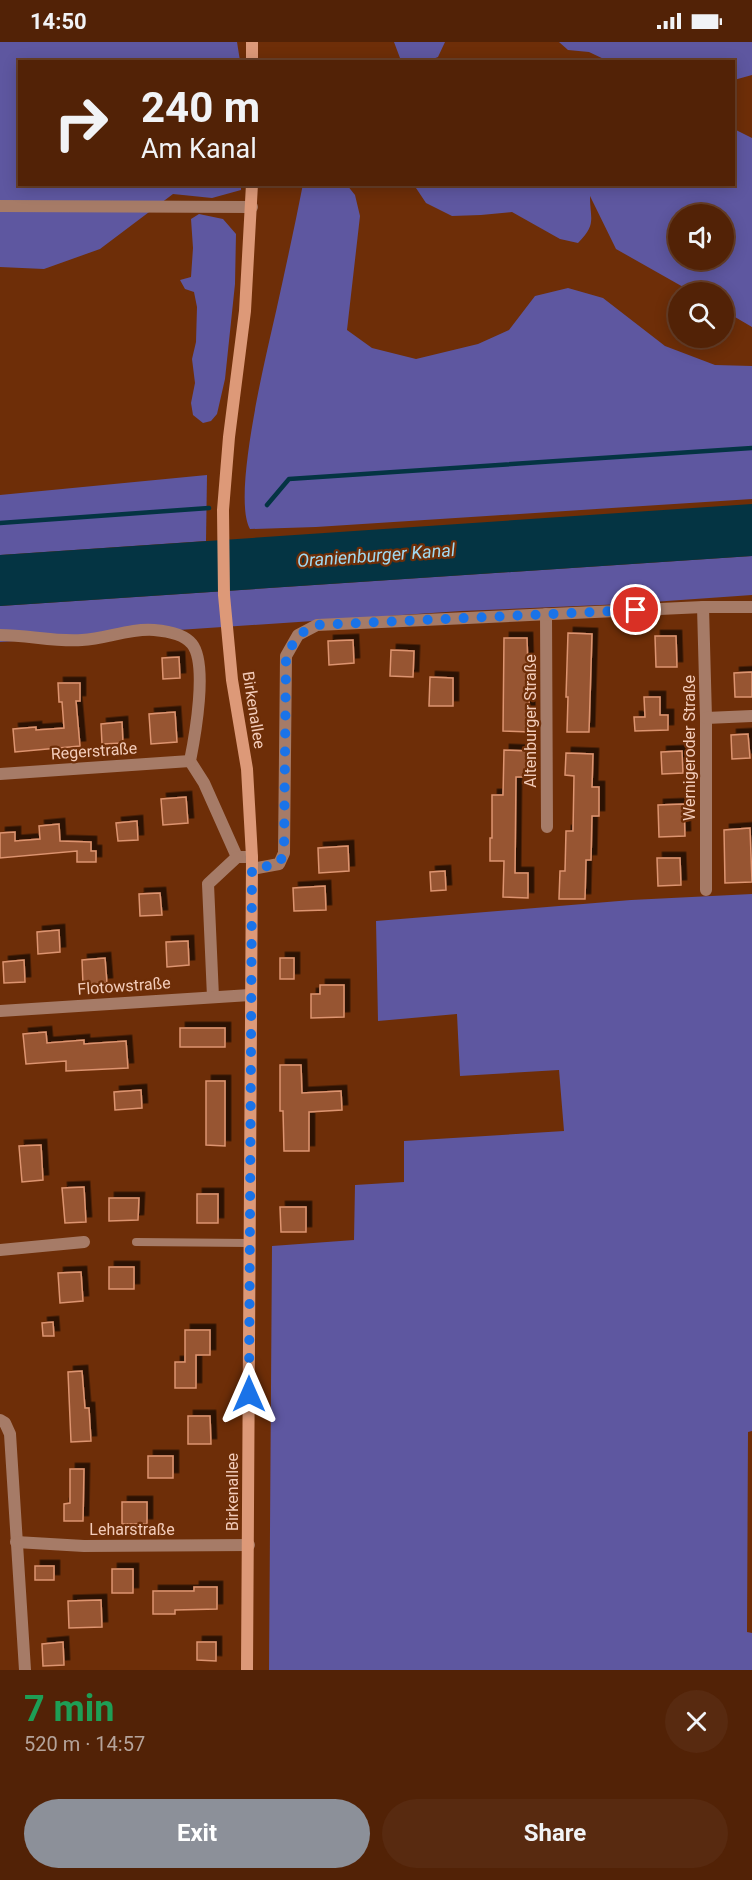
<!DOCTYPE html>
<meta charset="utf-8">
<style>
body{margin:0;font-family:Roboto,sans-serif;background:#582a10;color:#f1f3f6;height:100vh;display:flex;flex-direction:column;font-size:22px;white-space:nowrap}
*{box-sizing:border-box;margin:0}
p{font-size:20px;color:#b5a49b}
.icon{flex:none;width:33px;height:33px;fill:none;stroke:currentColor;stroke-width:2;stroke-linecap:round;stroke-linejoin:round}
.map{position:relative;height:1628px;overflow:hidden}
.side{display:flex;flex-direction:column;background:#522206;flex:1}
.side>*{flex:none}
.top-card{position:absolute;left:18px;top:18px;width:717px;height:126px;border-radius:0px;box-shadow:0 3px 15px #0003,0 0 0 2px #683f28;background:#522206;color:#f1f3f6;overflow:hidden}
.fabs{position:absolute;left:668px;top:162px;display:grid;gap:12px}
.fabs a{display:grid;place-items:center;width:66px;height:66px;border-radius:50%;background:#522206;box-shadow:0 3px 15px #0003,0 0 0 2px #683f28;font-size:30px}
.pin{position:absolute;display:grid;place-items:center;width:51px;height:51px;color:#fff;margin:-26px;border:3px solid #fff;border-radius:50%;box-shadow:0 2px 6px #0007}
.me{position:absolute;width:66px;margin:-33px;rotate:0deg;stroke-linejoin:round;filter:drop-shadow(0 0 4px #0008)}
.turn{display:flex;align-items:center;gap:21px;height:126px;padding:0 24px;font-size:27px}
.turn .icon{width:78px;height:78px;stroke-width:2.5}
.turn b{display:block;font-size:42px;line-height:51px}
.round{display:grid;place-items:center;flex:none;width:63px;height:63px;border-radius:32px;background:#582a10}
.summary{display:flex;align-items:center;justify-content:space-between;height:102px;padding:0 24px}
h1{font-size:36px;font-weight:700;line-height:45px;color:#1e9e55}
.cta{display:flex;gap:12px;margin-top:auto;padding:12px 24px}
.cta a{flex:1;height:69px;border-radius:36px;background:#8c9099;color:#fff;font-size:24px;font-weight:700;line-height:69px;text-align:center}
.cta a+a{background:#582a10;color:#f1f3f6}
.status{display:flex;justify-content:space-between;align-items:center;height:42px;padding:0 30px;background:#522206;direction:ltr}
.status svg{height:16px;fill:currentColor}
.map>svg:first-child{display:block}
.green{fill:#5e57a0;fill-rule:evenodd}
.water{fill:#043443}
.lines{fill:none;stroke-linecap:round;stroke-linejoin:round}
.stream{stroke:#043443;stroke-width:4.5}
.building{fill:#975432;stroke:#dd9470;stroke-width:1.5;filter:url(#shadow)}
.lane{stroke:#a67b67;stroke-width:8}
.street{stroke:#a67b67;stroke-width:12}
.secondary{stroke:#dd9978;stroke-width:12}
.route{stroke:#1a73e8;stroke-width:10;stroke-dasharray:0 18}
.labels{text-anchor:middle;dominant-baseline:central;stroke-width:4.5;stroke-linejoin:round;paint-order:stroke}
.street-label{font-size:16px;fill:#f3ccba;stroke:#6e2e08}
.water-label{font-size:18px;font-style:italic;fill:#a0d9f1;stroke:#6e2e08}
</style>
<div class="status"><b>14:50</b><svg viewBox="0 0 49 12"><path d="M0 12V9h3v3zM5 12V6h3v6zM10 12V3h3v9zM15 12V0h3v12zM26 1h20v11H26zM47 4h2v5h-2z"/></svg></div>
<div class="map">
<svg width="752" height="1628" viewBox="0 0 752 1628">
<defs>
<filter id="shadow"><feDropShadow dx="5.5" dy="-5.5" stdDeviation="0" flood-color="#0009"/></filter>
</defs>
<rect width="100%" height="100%" fill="#6e2e08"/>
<g class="green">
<polygon points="0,0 237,0 240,19 20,20 20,142 241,142 241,148 212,156 173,152 100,207 44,227 0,225"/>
<path d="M394,0H445L438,15C424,21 414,20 400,16Z"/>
<polygon points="559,0 752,0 752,33 734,38 734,20 608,19 589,10 568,8"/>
<path d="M734,87L752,96V285L723,268V250H692L616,207L590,154C590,177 597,182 578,201L560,197L512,170L481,173L452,174L426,161L414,143L734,142ZM678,172H723V218H678Z"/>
<path d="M303,142L347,143L355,153L360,174L347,288L372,306L416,317L478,302L509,288L535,254L568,246L603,256L665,304L715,323L752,324V457L316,485L250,487C231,454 268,306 277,265C286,224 295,183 303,142Z"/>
<polygon points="199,172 223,177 236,192 235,242 225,337 217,372 211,379 203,381 193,373 191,361 195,341 192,317 196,300 197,265 194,250 185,247 180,238 191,235 193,206 191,177"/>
<polygon points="207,433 206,499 0,513 0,453"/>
<polygon points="752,514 752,553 624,562 461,569 0,600 0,564"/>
<polygon points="752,852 752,1389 748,1390 747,1590 752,1591 752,1628 269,1628 272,1204 354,1198 355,1143 404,1140 404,1099 564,1089 559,1028 460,1034 457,972 378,979 376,879 631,858"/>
</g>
<polygon class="water" points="752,462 752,514 0,564 0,513"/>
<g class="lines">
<g class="stream">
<polyline points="267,463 289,437 752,406"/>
<polyline points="0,481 209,466"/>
</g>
</g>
<g class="building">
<polygon points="568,591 592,592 589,690 567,690 568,655 566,655"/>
<polygon points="655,594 676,594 677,625 656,625"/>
<polygon points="504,596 527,596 530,690 503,689"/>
<polygon points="353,598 354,621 329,623 328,599"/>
<polygon points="391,608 414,609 413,635 390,634"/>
<polygon points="179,615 180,636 163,637 162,616"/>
<polygon points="752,630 752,655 735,655 734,631"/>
<polygon points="430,635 453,636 453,664 429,664"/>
<polygon points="58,641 80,641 80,659 76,659 80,704 15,710 13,687 36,685 36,688 64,686 62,660 59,660"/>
<polygon points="644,655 660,655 660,673 668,673 668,688 635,689 634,675 645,675"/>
<polygon points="175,670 177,700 151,702 149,672"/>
<polygon points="122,680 123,701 102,702 101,682"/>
<polygon points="748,692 750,716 732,717 731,693"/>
<polygon points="504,708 529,709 528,735 516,735 515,831 528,831 528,856 503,855 504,819 490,819 490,796 492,796 492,753 503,753"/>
<polygon points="682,709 683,731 662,732 661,710"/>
<polygon points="566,711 593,712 592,745 599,745 599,774 592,774 591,818 586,818 585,857 559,857 560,829 565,829 566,789 573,789 574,734 565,733"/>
<polygon points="186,755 188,781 163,783 161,757"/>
<polygon points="684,762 685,794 659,795 658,763"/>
<polygon points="137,779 138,798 118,799 116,781"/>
<polygon points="59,782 60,799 91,800 91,809 96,809 96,820 77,820 77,809 0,816 0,791 15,790 15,799 40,797 39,784"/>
<polygon points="750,786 752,840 725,841 724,788"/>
<polygon points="348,804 349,829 319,831 318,806"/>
<polygon points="657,816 680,816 681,843 658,844"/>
<polygon points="445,829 446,848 431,849 430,830"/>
<polygon points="325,844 326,868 294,869 293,846"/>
<polygon points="160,851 162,873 140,874 139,852"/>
<polygon points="59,888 60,910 38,912 37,890"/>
<polygon points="188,899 189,923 167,925 166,900"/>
<polygon points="105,916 107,941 83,943 82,918"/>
<rect x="280" y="916" width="14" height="21"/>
<polygon points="24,918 25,940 4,941 3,920"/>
<polygon points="320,943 344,943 344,975 311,976 311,952 320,952"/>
<rect x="180" y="986" width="45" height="19"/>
<polygon points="46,990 47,1001 84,998 84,1002 126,999 128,1026 66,1029 66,1019 26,1022 23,992"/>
<polygon points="280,1023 301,1023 302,1051 341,1049 342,1068 309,1070 309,1109 284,1109 283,1069 280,1069"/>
<polygon points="206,1039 225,1039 225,1104 206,1103"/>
<polygon points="141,1048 142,1066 115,1068 114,1050"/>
<polygon points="41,1103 43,1138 22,1140 19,1104"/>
<polygon points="84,1145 86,1180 65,1181 62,1146"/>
<rect x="197" y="1152" width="21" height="29"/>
<polygon points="109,1156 139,1156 138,1178 109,1179"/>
<polygon points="280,1165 306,1165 306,1190 281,1190"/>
<rect x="109" y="1225" width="25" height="22"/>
<polygon points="81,1230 83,1259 60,1261 58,1231"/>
<polygon points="53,1280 54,1294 43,1294 42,1281"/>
<polygon points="185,1288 210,1288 210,1313 196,1313 196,1346 175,1346 175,1320 185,1320"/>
<polygon points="82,1329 85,1366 89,1366 91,1399 71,1400 68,1330"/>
<polygon points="188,1374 210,1374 211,1402 188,1402"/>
<rect x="148" y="1414" width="25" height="22"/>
<polygon points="70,1427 84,1427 83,1479 64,1479 64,1462 70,1461"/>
<rect x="122" y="1460" width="25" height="22"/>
<rect x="35" y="1524" width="19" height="14"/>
<rect x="112" y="1527" width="21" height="24"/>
<polygon points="194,1545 217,1545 217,1567 175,1568 175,1572 153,1572 153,1549 194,1549"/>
<polygon points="101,1558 102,1585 69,1586 68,1559"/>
<polygon points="63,1600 64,1623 43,1624 42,1602"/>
<polygon points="197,1600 216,1600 216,1619 197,1618"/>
</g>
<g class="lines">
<polyline class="lane" points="136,1200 249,1201"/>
<g class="street">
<polyline points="0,164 252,165"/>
<polyline points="703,565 706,676 706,848"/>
<polyline points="546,572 547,785"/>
<path d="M0,593C28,593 55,600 82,598C106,597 130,586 154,588C166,589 184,592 192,602C208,622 195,694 190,719L204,741L237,815H252"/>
<polyline points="706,676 752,674"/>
<polyline points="0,732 190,719"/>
<polyline points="252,827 279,822 284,811 286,614 298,593 317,583 703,565 752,565"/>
<polyline points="213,955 208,842 237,815"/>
<polyline points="0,969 250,953"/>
<polyline points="0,1208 84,1200"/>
<polyline points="0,1378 5,1381 10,1392 25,1628"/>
<polyline points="16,1500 84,1504 249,1503"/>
</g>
<g class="secondary">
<polyline points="252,20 252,0"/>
<polyline points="247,1628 252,815 247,727 232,638 224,553 223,468 229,395 245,269 252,142"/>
</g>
</g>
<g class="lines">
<polyline class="route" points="249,1352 252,827 279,822 284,811 286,614 298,593 317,583 636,568"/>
</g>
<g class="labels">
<g class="street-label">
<text transform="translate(254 668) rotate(81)">Birkenallee</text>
<text transform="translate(530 679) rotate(-90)">Altenburger Straße</text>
<text transform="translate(689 706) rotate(-90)">Wernigeroder Straße</text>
<text transform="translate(94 709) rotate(-4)">Regerstraße</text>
<text transform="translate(124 944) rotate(-4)">Flotowstraße</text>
<text transform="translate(232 1450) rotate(-90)">Birkenallee</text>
<text x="132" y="1487">Leharstraße</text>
</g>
<g class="water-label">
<text transform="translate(376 513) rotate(-4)">Oranienburger Kanal</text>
</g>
</g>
</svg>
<div class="fabs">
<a><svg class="icon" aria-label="sound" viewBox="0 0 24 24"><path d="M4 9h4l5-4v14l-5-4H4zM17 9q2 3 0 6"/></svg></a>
<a><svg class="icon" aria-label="search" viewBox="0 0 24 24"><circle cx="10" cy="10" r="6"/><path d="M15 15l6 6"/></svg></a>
</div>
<div class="pin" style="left:636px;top:568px;background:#d93025"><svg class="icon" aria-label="arrive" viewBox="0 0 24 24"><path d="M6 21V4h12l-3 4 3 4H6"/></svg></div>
<svg class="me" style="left:249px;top:1352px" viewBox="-20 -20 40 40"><path d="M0-17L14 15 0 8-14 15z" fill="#1a73e8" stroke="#fff" stroke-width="4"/></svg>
<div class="top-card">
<div class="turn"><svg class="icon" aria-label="right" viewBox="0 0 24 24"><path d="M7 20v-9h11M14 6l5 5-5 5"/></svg><div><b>240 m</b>Am Kanal</div></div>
</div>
</div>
<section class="side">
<div class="summary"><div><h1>7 min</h1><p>520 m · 14:57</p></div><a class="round"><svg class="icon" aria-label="close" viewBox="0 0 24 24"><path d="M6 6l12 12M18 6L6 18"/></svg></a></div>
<div class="cta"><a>Exit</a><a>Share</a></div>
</section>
